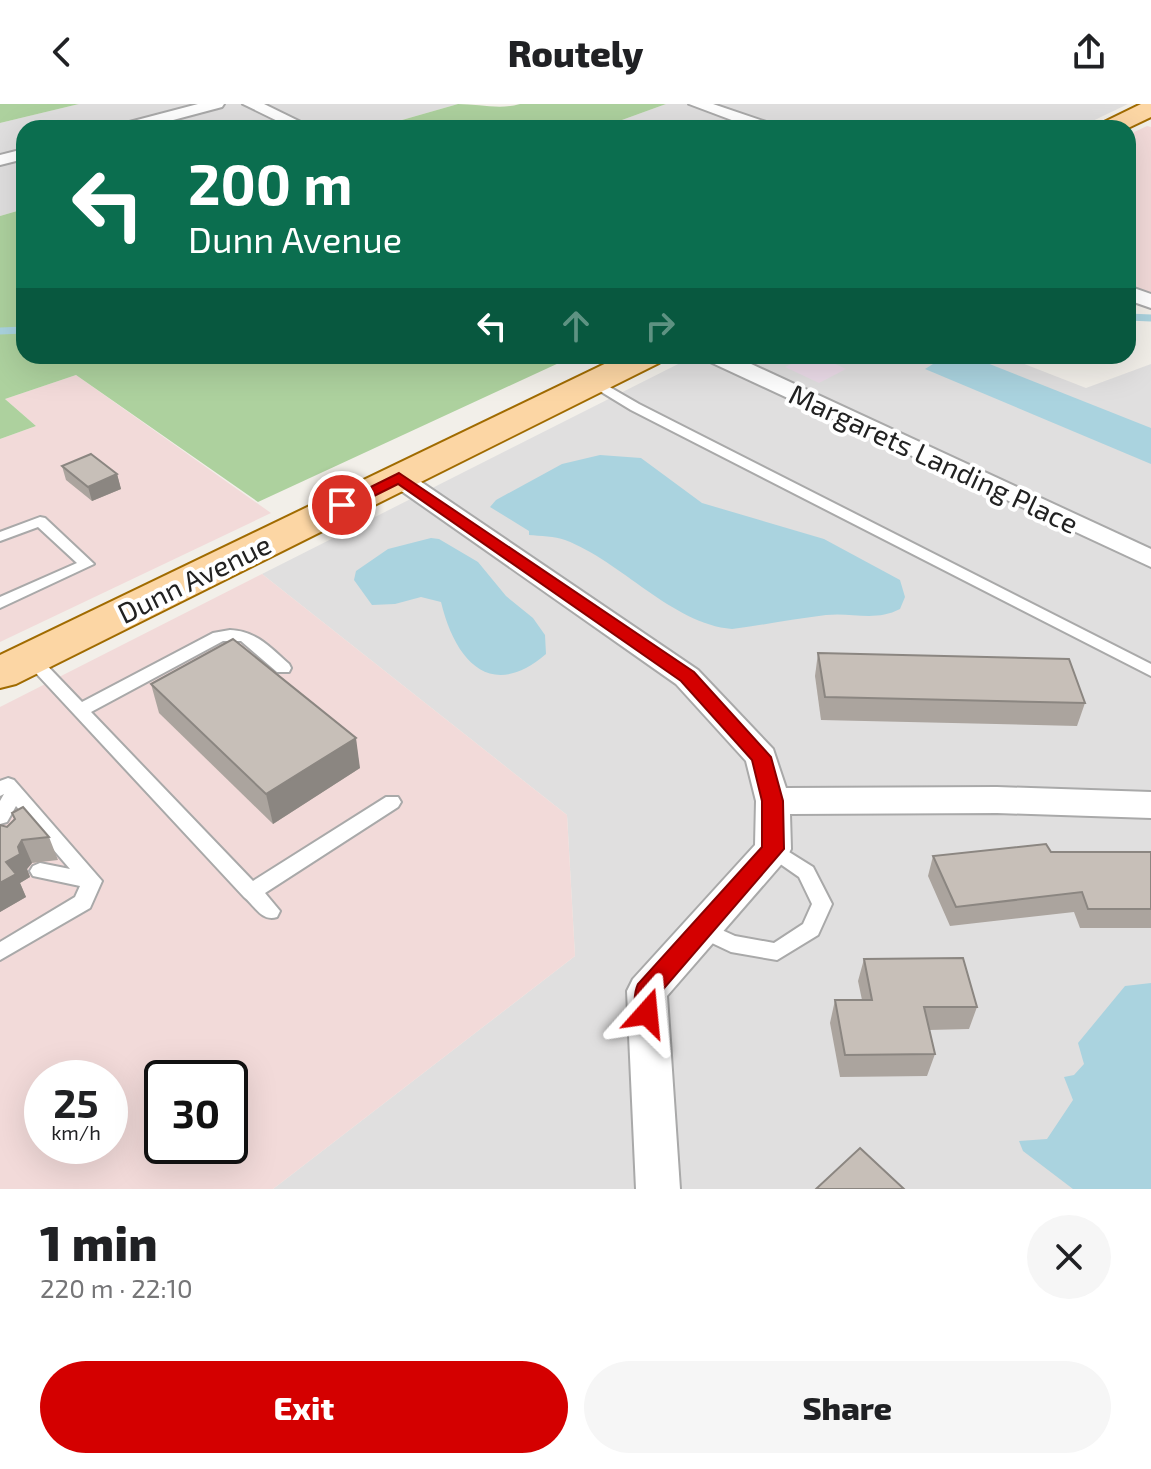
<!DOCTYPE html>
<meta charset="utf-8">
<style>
body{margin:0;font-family:"Exo 2",sans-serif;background:#f6f6f6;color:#202124;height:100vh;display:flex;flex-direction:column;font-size:30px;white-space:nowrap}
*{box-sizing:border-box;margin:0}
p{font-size:26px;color:#757577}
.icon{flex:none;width:44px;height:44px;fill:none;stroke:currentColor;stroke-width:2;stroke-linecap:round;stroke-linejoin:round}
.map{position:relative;height:1085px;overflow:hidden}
.drawer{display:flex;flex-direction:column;background:#fff;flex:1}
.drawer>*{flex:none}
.banner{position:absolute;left:16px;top:16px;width:1120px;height:244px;border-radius:24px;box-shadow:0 8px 32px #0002;background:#0b6e4f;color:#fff;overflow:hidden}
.speed{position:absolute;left:24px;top:956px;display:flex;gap:16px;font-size:40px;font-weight:700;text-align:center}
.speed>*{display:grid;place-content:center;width:104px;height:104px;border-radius:50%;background:#fff;box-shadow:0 8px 32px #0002;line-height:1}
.speed small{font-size:20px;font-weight:400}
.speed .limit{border:4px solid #111;border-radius:12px;background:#fff;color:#111}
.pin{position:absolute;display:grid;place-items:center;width:68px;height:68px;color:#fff;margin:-34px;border:4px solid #fff;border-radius:50%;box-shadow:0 2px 8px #0007}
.me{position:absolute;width:88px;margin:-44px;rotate:18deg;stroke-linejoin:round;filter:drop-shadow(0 0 6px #0008)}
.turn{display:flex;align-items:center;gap:28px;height:168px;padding:0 40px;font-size:36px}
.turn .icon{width:104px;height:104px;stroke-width:2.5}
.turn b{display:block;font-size:56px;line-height:68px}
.lanes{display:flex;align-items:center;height:76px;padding:0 40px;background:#0003;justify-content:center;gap:40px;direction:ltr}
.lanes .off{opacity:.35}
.round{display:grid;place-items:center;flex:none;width:84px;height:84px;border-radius:42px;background:#f6f6f6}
.headline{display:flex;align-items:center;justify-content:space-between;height:136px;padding:0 40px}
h1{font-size:48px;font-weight:800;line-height:60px}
.button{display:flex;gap:16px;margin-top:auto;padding:16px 40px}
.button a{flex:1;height:92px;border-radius:48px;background:#d40000;color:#fff;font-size:32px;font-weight:800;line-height:92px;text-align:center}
.button a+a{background:#f6f6f6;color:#202124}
header{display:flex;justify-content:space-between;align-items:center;height:104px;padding:0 40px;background:#fff;font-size:36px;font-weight:800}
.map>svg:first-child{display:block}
.residential{fill:#e0dfdf}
.commercial{fill:#f2dad9;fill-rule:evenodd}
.industrial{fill:#ebdbe8}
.forest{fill:#add19e}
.water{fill:#aad3df}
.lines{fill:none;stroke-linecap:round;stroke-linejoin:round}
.stream{stroke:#aad3df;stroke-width:7}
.service-casing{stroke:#a9a9a9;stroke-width:4}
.minor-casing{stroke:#a9a9a9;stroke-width:4}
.primary-casing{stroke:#a06b00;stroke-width:4}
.service{fill:#fff;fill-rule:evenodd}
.minor{fill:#fff;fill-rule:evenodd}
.primary{fill:#fcd6a4;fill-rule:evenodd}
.wall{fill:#aba49e}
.shaded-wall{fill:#8b8681}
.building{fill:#c7bfb8;stroke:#8b8681;stroke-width:2}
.route{fill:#d40000;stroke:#8a0000;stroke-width:2}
.labels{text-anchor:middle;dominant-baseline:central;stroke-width:8;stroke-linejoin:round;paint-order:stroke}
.street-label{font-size:28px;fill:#222;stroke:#fff}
</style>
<header><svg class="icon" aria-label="back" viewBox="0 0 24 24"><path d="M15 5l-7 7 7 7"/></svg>Routely<svg class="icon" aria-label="share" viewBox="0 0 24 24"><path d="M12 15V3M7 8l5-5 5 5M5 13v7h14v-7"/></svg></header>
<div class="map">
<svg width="1151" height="1085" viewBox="0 0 1151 1085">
<rect width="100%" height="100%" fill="#f2efe9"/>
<g class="residential">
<polygon points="79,0 458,0 374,24 24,24 24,105 0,112 0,19"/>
<polygon points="666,0 1128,0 1078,24 600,24"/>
<polygon points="694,252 1004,252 1086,284 1151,260 1151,1085 273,1085 575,852 567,711 262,470"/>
</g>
<g class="commercial">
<polygon points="1147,22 1151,23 1151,190 1147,192 1128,184 1128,31"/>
<polygon points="76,271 271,409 0,538 0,335 36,322 5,295"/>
<path d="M262,470L567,711L575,852L273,1085H0V603ZM42,974H110V1042H42ZM162,974H230V1042H162Z"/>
</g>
<polygon class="industrial" points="807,252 818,252 846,265 819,279 785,263"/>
<g class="forest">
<polygon points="0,0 79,0 0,19"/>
<path d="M458,0C479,0 500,6 520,0H666L600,24H374Z"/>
<polygon points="24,105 24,252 574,252 258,398 76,271 5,295 36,322 0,335 0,112"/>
</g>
<g class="water">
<polygon points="987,259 1151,324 1151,360 925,265 933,260"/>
<path d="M600,351L641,354L702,399L824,435L900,476L905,493L900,505C875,518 852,508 826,511C794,515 763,521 732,525C672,520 621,457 565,436C555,432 540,432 529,431V427L490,403L496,396L562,360Z"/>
<path d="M431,434L439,435L478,458L506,492L533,514L545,531L546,550C490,598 455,556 441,498L421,493L395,500L372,501L354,476L356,467L388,445Z"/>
<polygon points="1151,879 1151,1085 1073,1085 1023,1047 1019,1037 1047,1035 1073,996 1064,973 1074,971 1084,960 1078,939 1125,882"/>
</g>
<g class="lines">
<g class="stream">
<polyline points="1128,213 1151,214"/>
<polyline points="0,227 24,226"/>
</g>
<defs>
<g id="service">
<polygon points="594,274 639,300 1151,560 1151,572 631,306 590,281 588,278"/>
<polygon points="40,413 45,414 94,460 0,504 0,493 77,459 38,423 0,437 0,428"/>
<path d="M230,526C256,527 270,543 289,560L291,564L289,568H277L241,537H223L91,608L253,777L386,693H398L401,698L398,703L265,789L280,807L277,813C262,818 255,802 244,793L22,554L24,550H36L82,598L213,529Z"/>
<polygon points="8,674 14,676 102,777 90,804 0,856 0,838 75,793 80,782 33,772 30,767 33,762 40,759 70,765 16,702 7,718 0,720 0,697 4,690 0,692 0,677"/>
<polygon points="773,738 813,763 832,800 818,831 777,856 731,848 695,831 692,825 695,819 702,817 735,832 774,839 803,820 812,800 799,773 766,750 764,745 766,740"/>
</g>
<g id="minor">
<polygon points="198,0 224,0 222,3 143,24 116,24 118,21"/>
<polygon points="243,0 264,0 313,24 292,24"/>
<polygon points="689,0 713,0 775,21 777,24 753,24"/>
<polygon points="24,45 24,55 0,61 0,51"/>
<polygon points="1128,182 1151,190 1151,204 1128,196"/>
<polygon points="705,252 734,252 1151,445 1151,463 708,257"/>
<polygon points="399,366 408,369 698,566 773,645 786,684 997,683 1151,688 1151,714 997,709 790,710 791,745 786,755 667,892 680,1085 636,1085 627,887 633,875 755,741 756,697 746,657 676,580 390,379 386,374 390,369"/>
</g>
<g id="primary">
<polygon points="1141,0 1151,0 1151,13 1128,24 1098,24 1102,19"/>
<polygon points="621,252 663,252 659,259 16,580 0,584 0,551"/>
</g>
</defs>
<use href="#service" class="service-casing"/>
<use href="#minor" class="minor-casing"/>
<use href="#primary" class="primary-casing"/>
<use href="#service" class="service"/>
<use href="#minor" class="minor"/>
<use href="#primary" class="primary"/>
</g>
<g class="wall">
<polygon points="62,362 117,370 121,385 92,397 66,376"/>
<polygon points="818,549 1085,599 1077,622 821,616 815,572"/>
<polygon points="151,580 360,664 273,720 159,609"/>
<polygon points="0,721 49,733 58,756 32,759 27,765 30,773 20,779 26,793 0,808"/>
<polygon points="1051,748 1151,748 1151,824 1080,824 1074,808 950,822 928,772 933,752"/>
<polygon points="864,855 977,903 969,925 929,926 935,950 927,972 840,973 830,919 835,896 862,896 858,877"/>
</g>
<g class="shaded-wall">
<polygon points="117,370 121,385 92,397 88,383"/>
<polygon points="356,634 360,664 273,720 266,690"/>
<polygon points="22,736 32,759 27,765 30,773 20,779 26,793 0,808 0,779 6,758"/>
</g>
<g class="building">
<polygon points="91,350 117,370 88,383 62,362"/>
<polygon points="233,535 356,634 266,690 151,580"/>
<polygon points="818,549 1069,555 1085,599 825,593"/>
<polygon points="23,703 49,733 22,736 18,743 20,750 6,758 16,770 0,779 0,721 7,723 15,715 12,709"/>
<polygon points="1046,740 1051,748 1151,748 1151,805 1088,805 1082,788 956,803 933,752"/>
<polygon points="963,854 977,903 924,903 935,950 845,951 835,896 872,896 864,855"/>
<polygon points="860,1044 904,1085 816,1085"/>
</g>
<path class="route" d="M399,369L694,568L771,653L783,697L784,745L659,890V909L656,917L647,920L639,917C634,906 633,891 638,880L762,743V697L752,656L681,577L398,380L348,405L342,406L334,401Z"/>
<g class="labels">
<g class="street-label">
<text transform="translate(934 354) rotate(25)">Margarets Landing Place</text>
<text transform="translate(194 474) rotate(-26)">Dunn Avenue</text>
</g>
</g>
</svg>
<div class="speed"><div>25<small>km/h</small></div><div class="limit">30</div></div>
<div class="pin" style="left:342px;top:401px;background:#d93025"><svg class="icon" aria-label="arrive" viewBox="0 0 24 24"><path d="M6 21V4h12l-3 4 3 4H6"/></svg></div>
<svg class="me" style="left:647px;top:909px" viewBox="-20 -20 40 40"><path d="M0-17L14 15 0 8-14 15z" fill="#d40000" stroke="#fff" stroke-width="4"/></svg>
<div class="banner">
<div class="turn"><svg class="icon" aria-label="left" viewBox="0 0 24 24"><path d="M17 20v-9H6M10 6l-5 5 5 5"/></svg><div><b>200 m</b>Dunn Avenue</div></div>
<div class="lanes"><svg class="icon" aria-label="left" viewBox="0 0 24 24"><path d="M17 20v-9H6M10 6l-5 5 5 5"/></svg><svg class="icon off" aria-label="ahead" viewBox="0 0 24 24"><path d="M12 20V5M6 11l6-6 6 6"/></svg><svg class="icon off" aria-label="right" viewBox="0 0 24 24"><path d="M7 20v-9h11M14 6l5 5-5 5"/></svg></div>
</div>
</div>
<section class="drawer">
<div class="headline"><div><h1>1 min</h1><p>220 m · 22:10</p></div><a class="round"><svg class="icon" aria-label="close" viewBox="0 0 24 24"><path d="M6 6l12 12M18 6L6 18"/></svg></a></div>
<div class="button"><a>Exit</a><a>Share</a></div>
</section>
